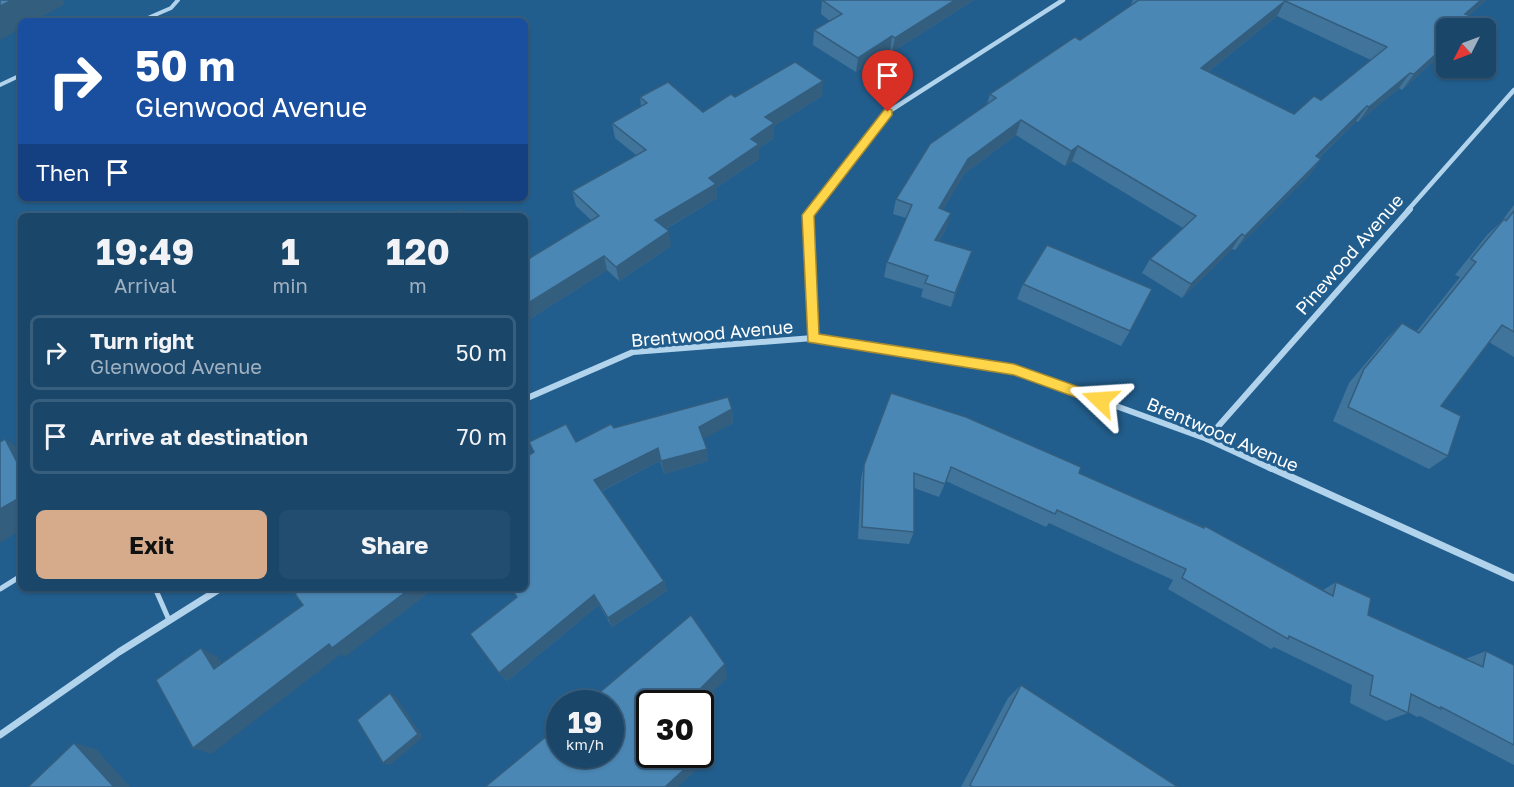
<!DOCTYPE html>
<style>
body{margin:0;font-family:"Golos Text",sans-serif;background:#234d70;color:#f1f3f6;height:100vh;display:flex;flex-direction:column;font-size:22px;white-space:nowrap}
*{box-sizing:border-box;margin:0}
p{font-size:20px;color:#9fb1c1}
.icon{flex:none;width:33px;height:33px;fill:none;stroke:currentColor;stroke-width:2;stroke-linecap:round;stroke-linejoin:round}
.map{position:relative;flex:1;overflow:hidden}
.panel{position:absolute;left:18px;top:213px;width:510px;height:378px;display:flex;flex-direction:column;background:#1a466a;border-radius:9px;box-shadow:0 2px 4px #0004,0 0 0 2px #385e7e}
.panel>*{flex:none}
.guide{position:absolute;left:18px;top:18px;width:510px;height:183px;border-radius:9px;box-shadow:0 2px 4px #0004,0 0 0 2px #385e7e;background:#1a4fa0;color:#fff;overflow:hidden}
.needle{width:39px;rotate:228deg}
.controls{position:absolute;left:1436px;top:18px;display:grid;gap:12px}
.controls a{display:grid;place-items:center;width:60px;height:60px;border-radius:9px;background:#1a466a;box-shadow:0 2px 4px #0004,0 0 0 2px #385e7e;font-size:30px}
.speed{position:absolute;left:546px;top:690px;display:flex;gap:12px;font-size:30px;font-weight:700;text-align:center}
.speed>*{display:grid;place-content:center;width:78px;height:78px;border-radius:50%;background:#1a466a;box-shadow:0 2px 4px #0004,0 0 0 2px #385e7e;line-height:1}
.speed small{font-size:15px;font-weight:400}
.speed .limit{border:3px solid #111;border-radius:9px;background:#fff;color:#111}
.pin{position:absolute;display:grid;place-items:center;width:51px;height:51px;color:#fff;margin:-62px -26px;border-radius:50% 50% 50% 0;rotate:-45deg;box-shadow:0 0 6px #0007}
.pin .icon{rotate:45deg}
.me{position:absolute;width:66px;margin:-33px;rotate:290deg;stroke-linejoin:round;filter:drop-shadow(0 0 4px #0008)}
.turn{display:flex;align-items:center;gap:21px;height:126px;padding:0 18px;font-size:27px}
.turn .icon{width:78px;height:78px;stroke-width:2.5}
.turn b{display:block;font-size:42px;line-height:51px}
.then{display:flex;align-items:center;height:57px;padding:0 18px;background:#0003;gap:12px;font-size:22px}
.eta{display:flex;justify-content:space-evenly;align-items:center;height:102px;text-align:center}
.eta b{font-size:36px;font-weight:700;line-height:42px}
.action{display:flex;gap:12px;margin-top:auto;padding:12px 18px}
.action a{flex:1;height:69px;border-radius:9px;background:#d6ab8b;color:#111;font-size:24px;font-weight:700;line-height:69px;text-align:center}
.action a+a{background:#234d70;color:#f1f3f6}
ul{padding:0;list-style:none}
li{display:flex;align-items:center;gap:18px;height:75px;margin:0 12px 9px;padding:0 6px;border:3px solid #385e7e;border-radius:9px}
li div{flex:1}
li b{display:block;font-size:22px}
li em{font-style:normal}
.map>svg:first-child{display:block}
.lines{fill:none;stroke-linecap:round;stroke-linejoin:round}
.lane-far1{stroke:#b1d3ec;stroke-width:4}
.lane{stroke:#b1d3ec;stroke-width:5}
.street-far2{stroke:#b1d3ec;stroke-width:4.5}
.street-far1{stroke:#b1d3ec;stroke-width:6}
.street{stroke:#b1d3ec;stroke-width:7}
.wall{fill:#40749b;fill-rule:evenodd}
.shaded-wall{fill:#345e7e}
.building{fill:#4b87b4;stroke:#345e7e;stroke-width:1.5;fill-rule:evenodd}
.route{fill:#ffd54a;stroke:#a68a30;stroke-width:1.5}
.labels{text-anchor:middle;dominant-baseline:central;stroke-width:6;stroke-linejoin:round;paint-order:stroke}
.street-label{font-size:18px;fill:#fff;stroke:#225e8d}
</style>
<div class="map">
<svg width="1514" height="787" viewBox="0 0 1514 787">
<rect width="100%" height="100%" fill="#225e8d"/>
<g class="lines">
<g class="lane-far1">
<polyline points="141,21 171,8 178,0"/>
<polyline points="0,85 21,75"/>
</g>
<g class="lane">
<polyline points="155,588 169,620"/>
<polyline points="0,589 21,576"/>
</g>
<g class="street-far2">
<polyline points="812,210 888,112 1063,0"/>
<polyline points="1408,210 1514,90"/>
</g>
<g class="street-far1">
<polyline points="813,209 808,215 813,338"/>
<polyline points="525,399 633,352 813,338 1014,369 1207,439 1272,469"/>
<polyline points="1207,439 1410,209"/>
</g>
<g class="street">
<polyline points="1269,467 1514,578"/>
<polyline points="0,735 119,652 221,588"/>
</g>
</g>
<g class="wall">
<polygon points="822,0 974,0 892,52 890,51 856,72 813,45 814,30 830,21 821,14"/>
<path d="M1133,0H1486L1469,15L1439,56L1402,90L1399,88L1358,122L1356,121L1319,158L1321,159L1310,174L1235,250L1232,249L1182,298L1142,273L1150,259L1183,228L1072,161L1065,166L1016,135L964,174L943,209L947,227L939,241L972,251L951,307L921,297L923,289L884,277L887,262L906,218L893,214L896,199L987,104L990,94L1080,40L1130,6ZM1277,16L1371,60L1321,100L1294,114L1208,72Z"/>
<polygon points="822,96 774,126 774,138 759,148 759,159 716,188 717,198 666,229 671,246 619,281 607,270 530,319 525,314 525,261 591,220 576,206 572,191 636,155 615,138 612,123 641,107 640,97 703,112 735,97"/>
<polygon points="1514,205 1514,357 1489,342 1441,406 1448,456 1429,469 1333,421 1349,383 1387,338 1402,323 1417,331 1460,277 1455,275 1487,235 1501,222"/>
<polygon points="1023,284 1130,331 1121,346 1017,299"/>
<polygon points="891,393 1079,473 1204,527 1205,526 1323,590 1336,582 1368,615 1465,659 1486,651 1514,665 1514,765 1420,716 1417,717 1408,712 1408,713 1386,721 1350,703 1352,685 1274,647 1271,649 1168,589 1173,580 1049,523 1046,527 946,481 939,497 914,488 914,532 909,544 858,539 861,479 864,465"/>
<polygon points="732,409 733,423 703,438 708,461 664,474 660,461 602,491 664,581 667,591 612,627 599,605 507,681 499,673 517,597 534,452 529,442 576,442 614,428"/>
<polygon points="1021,685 1178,787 961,787 1008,698"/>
</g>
<g class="shaded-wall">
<polygon points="11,0 63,0 65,4 34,21 21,21 21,28 0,40 0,6"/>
<polygon points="955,0 974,0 892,52 895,38"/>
<polygon points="1481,0 1486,0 1454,28 1465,14"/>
<polygon points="1285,1 1277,16 1193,84 1201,68"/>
<polygon points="892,36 890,51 856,72 858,58"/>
<polygon points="1446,45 1446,49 1439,56 1402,90 1414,74"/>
<polygon points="1410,73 1399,88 1358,122 1369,107"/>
<polygon points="823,81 822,96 774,126 774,138 759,148 759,159 716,188 717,198 657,234 655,220 751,139 765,117"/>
<polygon points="1367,106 1356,121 1305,171 1316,156"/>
<polygon points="1021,120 1016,135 964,174 935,223 939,208 968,159"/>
<polygon points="1078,146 1072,161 1065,166 1071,151"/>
<polygon points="1321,159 1310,174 1235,250 1245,236"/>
<polygon points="951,213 947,227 931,254 935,240"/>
<polygon points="669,231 671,246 619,281 616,267"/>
<polygon points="1242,234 1232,249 1182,298 1191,284"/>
<polygon points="972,251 967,265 951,307 955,293"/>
<polygon points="604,256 607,270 530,319 525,306"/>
<polygon points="732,409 733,423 701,440 699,427"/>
<polygon points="5,439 21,450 21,470"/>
<polygon points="658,448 660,461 599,492 594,480"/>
<polygon points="707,449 708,461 664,474 661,461"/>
<polygon points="21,497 21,530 0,543 0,509"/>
<polygon points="664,581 667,591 612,627 608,618"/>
<polygon points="411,588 435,588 345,657 341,654 211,754 193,748 329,644"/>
<polygon points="594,595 599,605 507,681 499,673"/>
<polygon points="201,648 218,657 230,677 214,669"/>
<polygon points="725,664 727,678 700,704 685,704"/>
<polygon points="390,693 396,697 423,737 390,765 383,763"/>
<polygon points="74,743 96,749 130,787 114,787"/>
<polygon points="700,755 703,764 678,787 665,787"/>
</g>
<g class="building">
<polygon points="0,0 12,0 0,6"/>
<polygon points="822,0 955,0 895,38 892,36 858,58 814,30 842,14"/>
<path d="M1139,0H1481L1465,14L1473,17L1463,28H1446V45L1414,74L1410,73L1369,107L1367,106L1316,156L1321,159L1245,236L1242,234L1191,284L1150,259L1196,216L1078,146L1071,151L1021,120L968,159L939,208L951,213L935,240L972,251L955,293L925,283L928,276L887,262L912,205L896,199L930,144L996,98L990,94L1075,37L1080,40ZM1285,1L1387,47L1321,100L1314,96L1294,114L1201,68Z"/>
<polygon points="795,62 823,81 765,117 774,123 751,139 759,144 709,178 716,184 655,220 669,231 616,267 604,256 525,305 525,261 599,216 572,191 646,150 612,123 647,103 640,97 668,82 703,112 731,94 735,97"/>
<polygon points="461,210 468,216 450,216"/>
<polygon points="1514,211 1514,332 1502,325 1441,406 1461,416 1448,456 1348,407 1364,369 1402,323 1419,333 1476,262 1471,259 1504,219 1506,221"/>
<polygon points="1047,245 1152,289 1130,331 1023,284"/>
<polygon points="891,393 966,417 1081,467 1079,473 1204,528 1205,526 1333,596 1336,582 1371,598 1368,615 1483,667 1486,651 1514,665 1514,745 1441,707 1441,709 1411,694 1408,713 1370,695 1373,676 1289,636 1288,639 1182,578 1186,569 1057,510 1055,514 951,467 945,484 914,473 914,532 862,527 864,465"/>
<polygon points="728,397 732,409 699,427 707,449 661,461 658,448 594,480 664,581 608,618 594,595 499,673 470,634 517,597 511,588 525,588 525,458 534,452 529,442 566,424 576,442 611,424 614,428"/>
<polygon points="5,439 21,470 21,497 0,509 0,442"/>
<polygon points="303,588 411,588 332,648 329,644 193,748 156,680 201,648 214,669 303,605 295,594"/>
<polygon points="691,615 725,664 685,704 650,704 650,754 700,755 665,787 485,787 560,725 560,754 610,754 610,704 586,704"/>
<polygon points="1021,685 1178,787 973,787 970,785"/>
<polygon points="390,693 418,734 383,763 357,720"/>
<polygon points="74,743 114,787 30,787 29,786"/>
</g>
<polygon class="route" points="888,109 892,110 892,115 814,216 819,334 1014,364 1105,396 1107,400 1105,405 1100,406 1014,375 808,342 802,215 884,110"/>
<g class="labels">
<g class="street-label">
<text transform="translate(1349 254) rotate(-49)">Pinewood Avenue</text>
<text transform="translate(712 333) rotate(-5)">Brentwood Avenue</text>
<text transform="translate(1223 434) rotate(23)">Brentwood Avenue</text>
</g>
</g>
</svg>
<div class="controls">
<a><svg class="needle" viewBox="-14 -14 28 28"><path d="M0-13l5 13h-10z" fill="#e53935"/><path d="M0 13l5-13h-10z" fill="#9fb1c1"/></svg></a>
</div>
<div class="speed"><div>19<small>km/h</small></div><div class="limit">30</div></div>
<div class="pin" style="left:888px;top:112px;background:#d93025"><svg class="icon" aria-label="arrive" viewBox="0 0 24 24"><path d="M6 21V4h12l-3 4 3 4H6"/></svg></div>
<svg class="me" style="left:1100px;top:400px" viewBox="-20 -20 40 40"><path d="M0-17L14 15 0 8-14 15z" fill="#ffd54a" stroke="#fff" stroke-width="4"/></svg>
<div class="guide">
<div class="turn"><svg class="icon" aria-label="right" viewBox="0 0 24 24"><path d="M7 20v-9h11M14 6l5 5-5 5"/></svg><div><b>50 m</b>Glenwood Avenue</div></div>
<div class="then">Then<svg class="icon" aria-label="arrive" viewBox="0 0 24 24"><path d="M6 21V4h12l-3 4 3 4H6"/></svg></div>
</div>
<section class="panel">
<div class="eta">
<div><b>19:49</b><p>Arrival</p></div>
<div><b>1</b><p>min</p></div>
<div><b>120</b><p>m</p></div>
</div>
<ul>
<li><svg class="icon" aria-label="right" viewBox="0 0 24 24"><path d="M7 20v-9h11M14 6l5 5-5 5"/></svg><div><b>Turn right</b><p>Glenwood Avenue</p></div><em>50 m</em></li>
<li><svg class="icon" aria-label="arrive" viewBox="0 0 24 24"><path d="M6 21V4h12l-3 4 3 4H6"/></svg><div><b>Arrive at destination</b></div><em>70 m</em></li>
</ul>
<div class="action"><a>Exit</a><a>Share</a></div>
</section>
</div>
